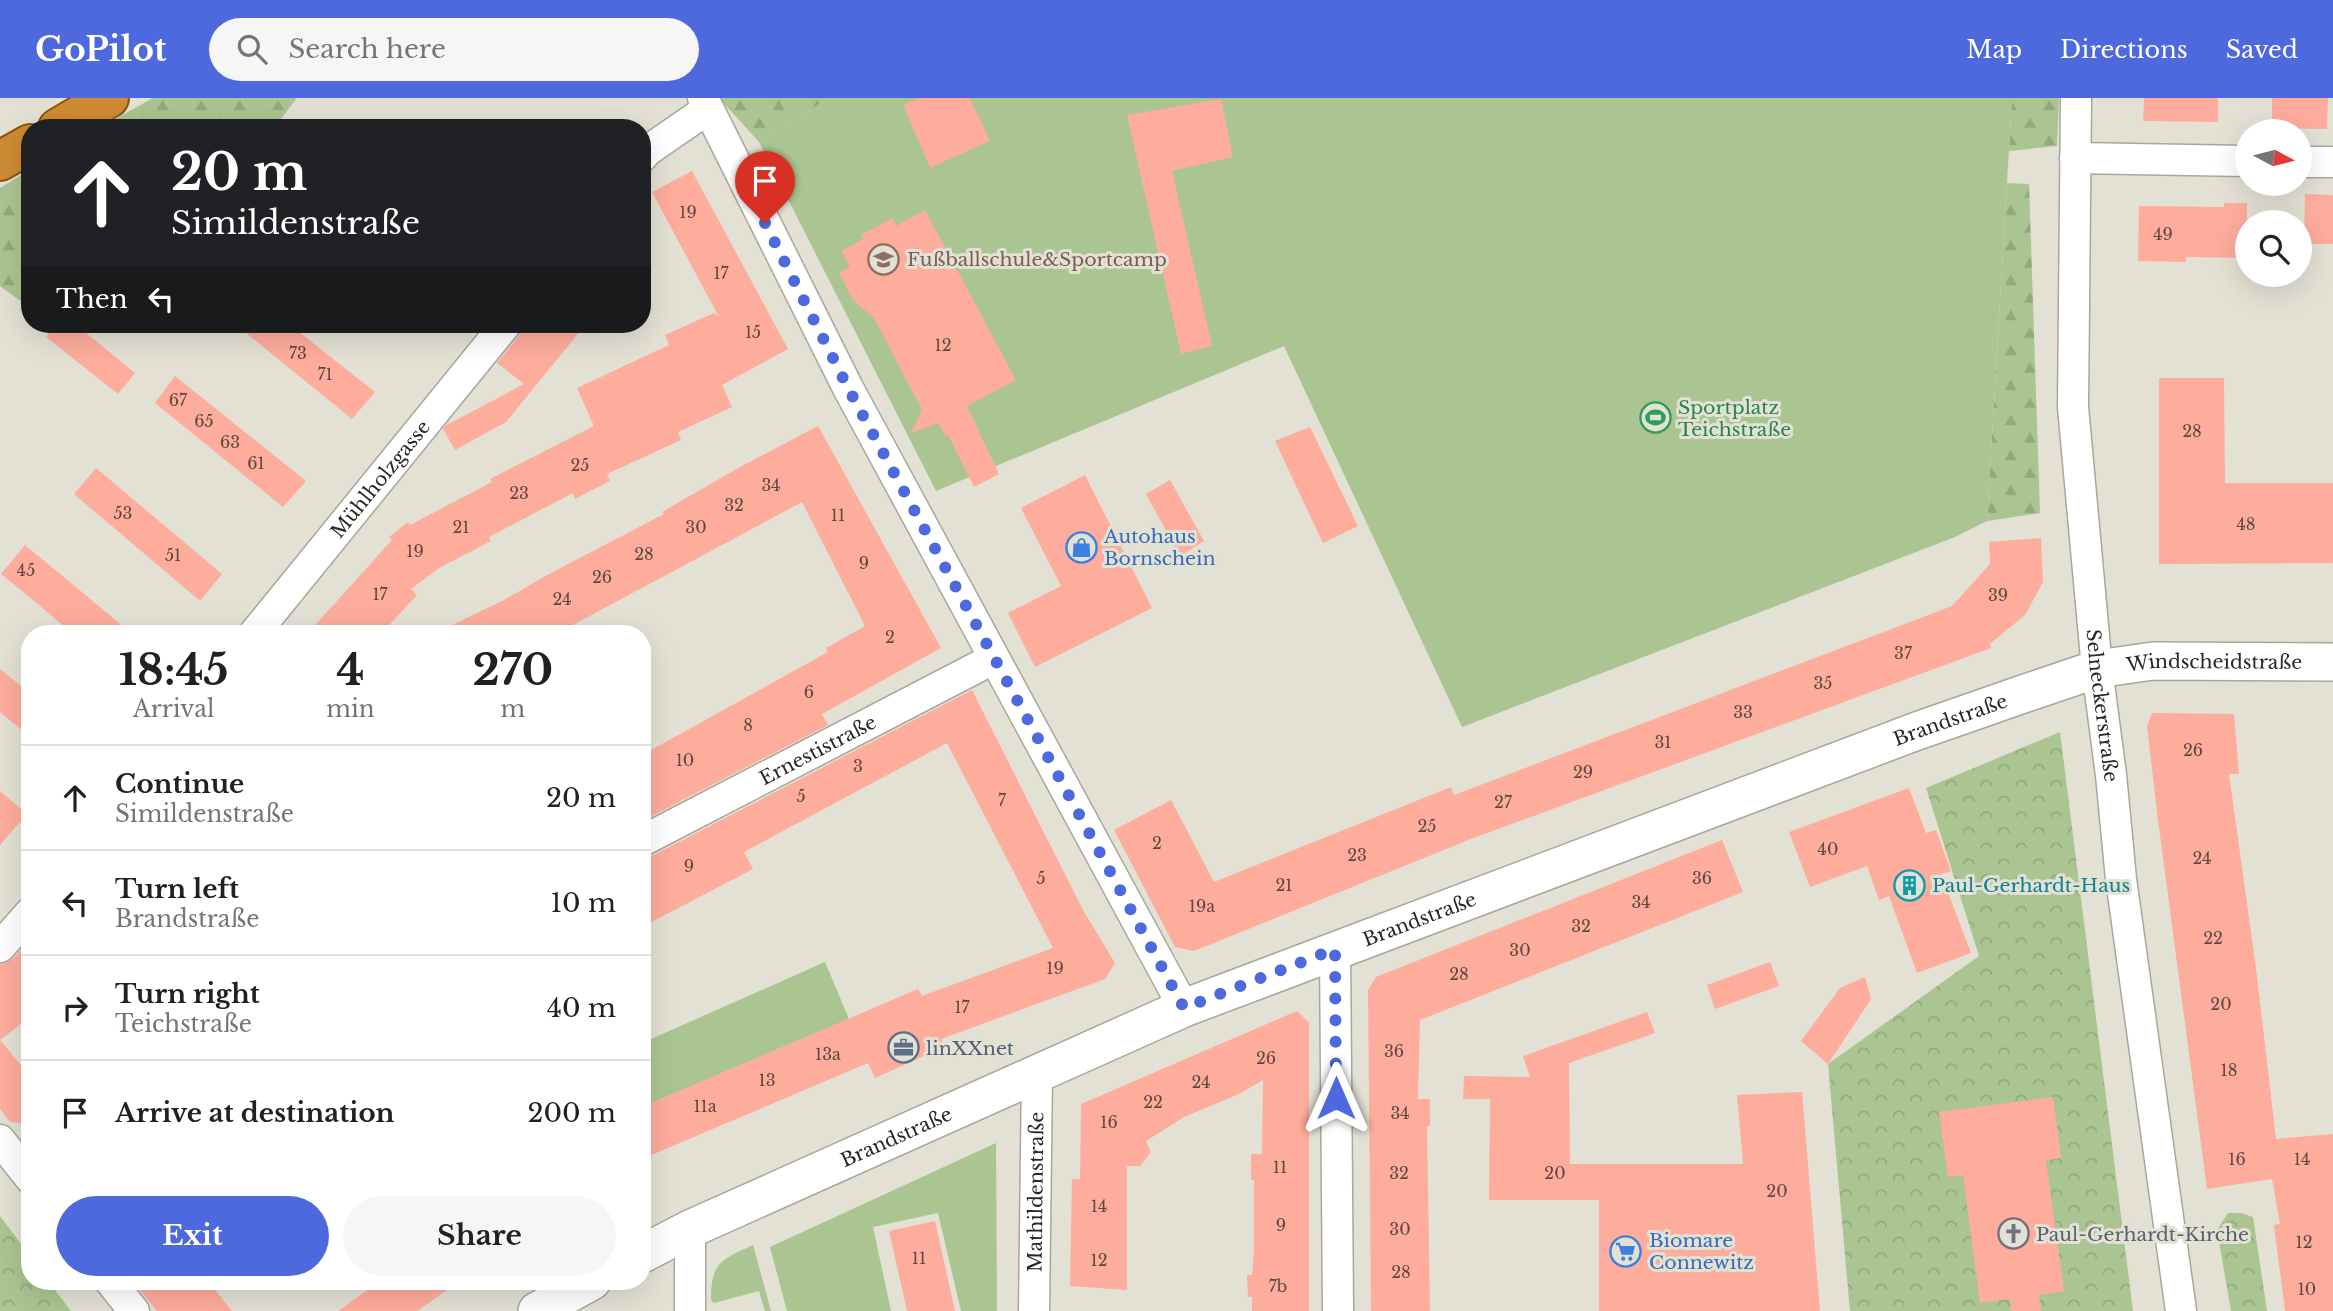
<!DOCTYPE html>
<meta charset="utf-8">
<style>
body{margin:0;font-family:"Libre Baskerville",serif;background:#f6f6f6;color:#202124;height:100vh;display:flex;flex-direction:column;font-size:26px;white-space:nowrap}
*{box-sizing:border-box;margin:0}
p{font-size:23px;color:#757577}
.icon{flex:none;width:38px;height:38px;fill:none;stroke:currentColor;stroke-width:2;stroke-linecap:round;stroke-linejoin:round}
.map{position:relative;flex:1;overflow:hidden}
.details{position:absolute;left:21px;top:527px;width:630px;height:665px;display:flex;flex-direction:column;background:#fff;border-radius:28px;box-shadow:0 7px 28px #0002}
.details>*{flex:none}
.guide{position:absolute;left:21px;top:21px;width:630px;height:214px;border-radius:28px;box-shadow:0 7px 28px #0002;background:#202124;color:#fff;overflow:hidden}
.needle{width:46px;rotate:97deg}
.fabs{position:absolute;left:2235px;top:21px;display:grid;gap:14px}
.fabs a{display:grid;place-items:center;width:77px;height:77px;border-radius:50%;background:#fff;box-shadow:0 7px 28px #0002;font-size:35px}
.pin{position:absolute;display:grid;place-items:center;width:60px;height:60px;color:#fff;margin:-72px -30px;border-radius:50% 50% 50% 0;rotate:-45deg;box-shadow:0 0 7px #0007}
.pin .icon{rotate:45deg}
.me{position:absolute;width:77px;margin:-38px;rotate:0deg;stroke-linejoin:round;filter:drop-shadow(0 0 5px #0008)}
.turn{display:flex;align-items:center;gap:24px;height:147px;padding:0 35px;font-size:32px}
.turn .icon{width:91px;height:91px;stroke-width:2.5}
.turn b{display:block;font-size:49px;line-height:60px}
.then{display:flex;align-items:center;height:66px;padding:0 35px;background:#0003;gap:14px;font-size:26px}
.eta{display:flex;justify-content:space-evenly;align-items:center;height:119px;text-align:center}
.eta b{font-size:42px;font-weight:700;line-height:49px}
.primary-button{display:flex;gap:14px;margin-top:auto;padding:14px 35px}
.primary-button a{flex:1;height:80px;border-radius:42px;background:#4e69de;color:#fff;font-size:28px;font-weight:700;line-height:80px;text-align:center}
.primary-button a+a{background:#f6f6f6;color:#202124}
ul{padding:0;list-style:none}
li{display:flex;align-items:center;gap:21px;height:105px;padding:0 35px;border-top:2px solid #e0e0e0}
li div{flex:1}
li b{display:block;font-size:26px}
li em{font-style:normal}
header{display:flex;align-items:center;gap:42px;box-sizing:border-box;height:98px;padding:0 35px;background:#4e69de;color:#fff}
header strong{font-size:33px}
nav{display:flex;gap:38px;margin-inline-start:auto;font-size:24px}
.search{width:490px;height:63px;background:#f6f6f6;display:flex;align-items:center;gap:18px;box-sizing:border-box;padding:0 24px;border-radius:38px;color:#757577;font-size:26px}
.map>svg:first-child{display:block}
.grass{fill:#aac591}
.forest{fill:url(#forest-firs)}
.park{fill:url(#park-crowns)}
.building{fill:#feac9c}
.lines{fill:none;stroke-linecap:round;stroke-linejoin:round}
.minor-casing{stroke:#a9a79b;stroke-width:33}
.tertiary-casing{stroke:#a9a79b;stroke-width:40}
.trunk-casing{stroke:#8d540c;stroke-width:42}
.minor{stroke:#fff;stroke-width:30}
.tertiary{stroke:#fff;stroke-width:37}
.trunk{stroke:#cf8a33;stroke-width:38}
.route{stroke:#4e69de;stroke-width:12;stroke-dasharray:0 21.6}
.labels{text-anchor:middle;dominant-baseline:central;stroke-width:6;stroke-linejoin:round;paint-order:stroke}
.number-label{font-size:16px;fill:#5e4841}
.education-label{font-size:19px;fill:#785e54;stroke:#e3e0d4;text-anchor:start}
.leisure-label{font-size:19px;fill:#27864d;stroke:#e3e0d4;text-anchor:start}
.street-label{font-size:19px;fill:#282723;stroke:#e3e0d4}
.shop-label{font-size:19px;fill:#366cbe;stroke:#e3e0d4;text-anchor:start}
.culture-label{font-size:19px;fill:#0d838f;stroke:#e3e0d4;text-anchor:start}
.service-label{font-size:19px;fill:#4e5e75;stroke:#e3e0d4;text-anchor:start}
.worship-label{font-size:19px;fill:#5b616d;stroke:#e3e0d4;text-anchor:start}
</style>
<header>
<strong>GoPilot</strong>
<div class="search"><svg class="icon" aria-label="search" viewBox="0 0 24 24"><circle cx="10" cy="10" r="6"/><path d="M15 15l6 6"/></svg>Search here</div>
<nav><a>Map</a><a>Directions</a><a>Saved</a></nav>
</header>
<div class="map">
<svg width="2333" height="1213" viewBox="0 0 2333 1213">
<defs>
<pattern id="forest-firs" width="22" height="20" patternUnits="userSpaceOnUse" patternTransform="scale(1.75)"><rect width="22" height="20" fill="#aac591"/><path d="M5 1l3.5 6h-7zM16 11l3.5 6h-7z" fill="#92a97d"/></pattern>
<pattern id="park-crowns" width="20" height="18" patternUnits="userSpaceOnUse" patternTransform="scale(1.75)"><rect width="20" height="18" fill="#aac591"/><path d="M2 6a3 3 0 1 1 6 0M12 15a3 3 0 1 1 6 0" fill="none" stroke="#92a97d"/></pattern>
</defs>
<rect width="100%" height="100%" fill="#e3e0d4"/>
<g class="grass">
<polygon points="829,0 2012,0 1987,423 1955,439 1462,629 1284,248 936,393 759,44"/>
<polygon points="825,864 849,921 642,1009 642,945"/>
<polygon points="996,1045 997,1213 961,1213 938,1115 873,1129 891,1213 787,1213 770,1149"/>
<path d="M753,1147L771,1213H765L759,1193L714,1205L711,1202C711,1164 721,1162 753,1147Z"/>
</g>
<g class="forest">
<polygon points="153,0 297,0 274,30 99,30"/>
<polygon points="719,0 829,0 759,44"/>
<polygon points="2012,0 2059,0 2057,48 2009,53"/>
<polygon points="30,72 30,210 0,188 0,90"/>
<polygon points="2007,85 2029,86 2040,415 1987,423"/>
</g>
<g class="park">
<polygon points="2060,634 2133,1213 1850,1213 1828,966 1979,858 1926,690"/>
<polygon points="2228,1115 2241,1115 2253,1119 2267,1213 2231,1213 2217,1132"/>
<polygon points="0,1118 30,1158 30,1183 48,1183 71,1213 0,1213"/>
</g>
<g class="building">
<polygon points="919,0 970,0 990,43 930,70 903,7"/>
<polygon points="2144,0 2218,0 2218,24 2143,23"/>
<polygon points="2272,0 2328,0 2327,31 2272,30"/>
<polygon points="1221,1 1233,59 1172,73 1212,248 1181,256 1127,17"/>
<polygon points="692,73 788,251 722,287 732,309 678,334 681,342 607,376 610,383 575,401 573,395 489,439 491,443 439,470 411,491 417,497 381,536 307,536 392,442 389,439 408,424 410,427 492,384 490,381 594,328 577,290 669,247 665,237 714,215 719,219 652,94"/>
<polygon points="2305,96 2333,97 2333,146 2304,146"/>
<polygon points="2224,105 2247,105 2247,160 2186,159 2186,164 2138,163 2139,108 2224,109"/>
<polygon points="925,112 1016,282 967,308 999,376 974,389 948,337 946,339 938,325 911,335 922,312 874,220 853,202 839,175 850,169 841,153 863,141 861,137 893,120 896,128"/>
<polygon points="56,226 75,226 135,275 118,296 46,239"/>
<polygon points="235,226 289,226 375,294 352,321"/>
<polygon points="528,226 586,226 506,324 455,352 443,331 445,328 524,286 497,265"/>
<polygon points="175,278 306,383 283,409 155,305"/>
<polygon points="2159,280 2224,280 2225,385 2333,385 2333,465 2159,466"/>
<polygon points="818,328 941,550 822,616 828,627 642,723 642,657 828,554 826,550 865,528 802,404 556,536 434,536 504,502 549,476 664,416 662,414 740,369"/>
<polygon points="1310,329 1358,428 1323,445 1275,343"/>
<polygon points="96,370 222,476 200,503 74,396"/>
<polygon points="1085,377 1152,510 1035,569 1008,515 1061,488 1021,410"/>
<polygon points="1170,382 1204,443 1180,458 1146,396"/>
<polygon points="2041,440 2043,484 2025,517 1990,546 1991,550 1471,741 1194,853 1175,849 1114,732 1171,702 1214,784 1451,689 1454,697 1952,508 1990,466 1989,444"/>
<polygon points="25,447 77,490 132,536 73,536 27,497 1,476"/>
<polygon points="0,571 30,595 30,639 0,614"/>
<polygon points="972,592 1083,812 1115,865 1105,881 941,941 944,949 875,980 868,965 642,1061 642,1009 918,891 922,898 1053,850 947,645 744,754 753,771 642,829 642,760 650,759"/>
<polygon points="2152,615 2234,616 2239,676 2229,676 2256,870 2276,1041 2333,1036 2333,1213 2285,1213 2274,1127 2280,1126 2272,1081 2207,1091 2158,722 2147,628"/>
<polygon points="1909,690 1926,735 1936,732 1951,773 1941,776 1971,855 1917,875 1889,798 1879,802 1867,768 1810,789 1789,734"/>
<polygon points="0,693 27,716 0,747"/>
<polygon points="1722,742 1743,794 1420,922 1418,1001 1430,1001 1430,1028 1427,1028 1430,1213 1371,1213 1368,892 1376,879"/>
<polygon points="30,842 30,919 0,942 30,978 30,1026 10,1024 0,1011 0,866 13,861"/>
<polygon points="1770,864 1779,888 1715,911 1707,887"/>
<polygon points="1865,879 1871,901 1828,966 1801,943 1840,890"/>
<polygon points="1297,913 1309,925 1309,1213 1252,1213 1252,1199 1248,1199 1247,1177 1252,1177 1254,1153 1254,1082 1251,1082 1251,1056 1262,1056 1263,982 1239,996 1184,1019 1146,1043 1151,1054 1140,1068 1127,1068 1127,1192 1070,1188 1072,1081 1080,1081 1081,1006"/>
<polygon points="1647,914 1655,935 1569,965 1570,1066 1743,1066 1737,997 1802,994 1820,1213 1599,1213 1599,1102 1489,1102 1490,1001 1463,1001 1464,978 1530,979 1523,958"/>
<polygon points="2053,999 2061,1060 2046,1062 2064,1193 2039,1197 2041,1213 2011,1213 2010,1201 1980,1205 1963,1077 1948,1079 1939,1014"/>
<polygon points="935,1123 955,1213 907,1213 889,1133"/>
<polygon points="133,1183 208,1183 232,1213 157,1213"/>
<polygon points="380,1183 460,1183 417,1213 338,1213"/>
</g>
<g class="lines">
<defs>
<g id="minor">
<polyline points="703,0 848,290 1184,910"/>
<path id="s1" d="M2076,0L2073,309L2097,571L2111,677L2121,781L2181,1213"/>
<polyline points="642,59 647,53 708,11"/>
<polyline points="2075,60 2247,63"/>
<polyline points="2300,64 2333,64"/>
<path id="s2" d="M254,536L506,226"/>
<path id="s3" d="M642,743L993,561"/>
<polyline points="0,849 30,815"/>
<polyline points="1335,851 1338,1213"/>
<polyline points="0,1042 30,1080"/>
<polyline points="110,1183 134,1213"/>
<polyline points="690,1213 690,1131"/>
<path id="s4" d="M1034,1213L1037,975"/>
</g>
<g id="tertiary">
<path id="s5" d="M642,1156L690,1131L1184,910L1917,633L2029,594L2097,571L2153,563L2333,564"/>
<polyline points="537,1213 592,1183"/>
</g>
<g id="trunk">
<polyline points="58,30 109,0"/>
<polyline points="0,63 30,46"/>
</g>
</defs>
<use href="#minor" class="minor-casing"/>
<use href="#tertiary" class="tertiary-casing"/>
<use href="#trunk" class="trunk-casing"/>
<use href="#minor" class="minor"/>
<use href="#tertiary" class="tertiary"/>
<use href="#trunk" class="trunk"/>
</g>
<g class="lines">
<polyline class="route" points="765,125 848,290 1184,910 1335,851 1336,1000"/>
</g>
<defs>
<symbol id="school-ring" viewBox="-11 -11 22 22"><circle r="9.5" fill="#e3e0d4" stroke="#8d6e63" stroke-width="1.5"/><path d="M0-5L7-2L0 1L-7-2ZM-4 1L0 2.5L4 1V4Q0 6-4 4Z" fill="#8d6e63"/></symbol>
<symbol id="stadium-ring" viewBox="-11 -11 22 22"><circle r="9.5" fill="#e3e0d4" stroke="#2e9e5b" stroke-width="1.5"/><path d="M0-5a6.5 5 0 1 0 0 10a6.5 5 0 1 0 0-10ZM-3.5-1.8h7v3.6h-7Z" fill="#2e9e5b"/></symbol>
<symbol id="shop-ring" viewBox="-11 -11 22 22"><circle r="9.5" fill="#e3e0d4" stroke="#3f7fe0" stroke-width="1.5"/><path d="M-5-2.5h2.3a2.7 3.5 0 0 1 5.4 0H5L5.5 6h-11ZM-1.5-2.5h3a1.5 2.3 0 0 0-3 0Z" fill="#3f7fe0"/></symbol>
<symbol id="building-ring" viewBox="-11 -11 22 22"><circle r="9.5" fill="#e3e0d4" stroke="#0f9aa8" stroke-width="1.5"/><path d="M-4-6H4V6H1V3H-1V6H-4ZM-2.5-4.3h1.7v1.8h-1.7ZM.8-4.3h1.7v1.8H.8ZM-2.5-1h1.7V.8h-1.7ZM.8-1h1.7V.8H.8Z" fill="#0f9aa8"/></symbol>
<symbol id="office-ring" viewBox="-11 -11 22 22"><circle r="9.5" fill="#e3e0d4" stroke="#5c6f8a" stroke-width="1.5"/><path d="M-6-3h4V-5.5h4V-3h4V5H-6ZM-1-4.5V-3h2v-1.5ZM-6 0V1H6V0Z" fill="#5c6f8a"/></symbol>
<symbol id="church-ring" viewBox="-11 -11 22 22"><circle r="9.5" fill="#e3e0d4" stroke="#6b7280" stroke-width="1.5"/><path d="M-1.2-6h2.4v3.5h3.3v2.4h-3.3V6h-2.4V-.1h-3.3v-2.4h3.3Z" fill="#6b7280"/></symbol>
<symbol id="supermarket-ring" viewBox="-11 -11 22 22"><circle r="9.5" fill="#e3e0d4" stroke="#3f7fe0" stroke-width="1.5"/><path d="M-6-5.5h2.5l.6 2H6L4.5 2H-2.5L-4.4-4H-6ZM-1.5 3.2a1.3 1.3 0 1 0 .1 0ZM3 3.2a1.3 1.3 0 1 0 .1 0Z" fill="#3f7fe0"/></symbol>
</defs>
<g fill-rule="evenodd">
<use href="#school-ring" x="866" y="144" width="35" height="35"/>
<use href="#stadium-ring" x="1638" y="302" width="35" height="35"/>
<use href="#shop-ring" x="1064" y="432" width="35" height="35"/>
<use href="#building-ring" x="1892" y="770" width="35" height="35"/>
<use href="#office-ring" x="886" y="932" width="35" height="35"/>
<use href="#church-ring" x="1996" y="1118" width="35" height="35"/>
<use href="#supermarket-ring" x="1608" y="1136" width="35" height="35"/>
</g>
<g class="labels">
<g class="number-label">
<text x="688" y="114">19</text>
<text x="2163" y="136">49</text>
<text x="721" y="175">17</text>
<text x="753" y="234">15</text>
<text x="943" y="247">12</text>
<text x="298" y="255">73</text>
<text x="325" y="276">71</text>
<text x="178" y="302">67</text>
<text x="204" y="323">65</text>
<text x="2192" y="333">28</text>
<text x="230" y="344">63</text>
<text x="256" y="365">61</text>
<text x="580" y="367">25</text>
<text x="771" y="387">34</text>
<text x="519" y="395">23</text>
<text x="734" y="407">32</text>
<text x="123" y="415">53</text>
<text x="838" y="417">11</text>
<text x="2246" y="426">48</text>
<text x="461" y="429">21</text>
<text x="696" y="429">30</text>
<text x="415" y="453">19</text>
<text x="644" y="456">28</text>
<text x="173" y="457">51</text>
<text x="864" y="465">9</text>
<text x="26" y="472">45</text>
<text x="602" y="479">26</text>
<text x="380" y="496">17</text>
<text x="1998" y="497">39</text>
<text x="562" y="501">24</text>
<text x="890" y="539">2</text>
<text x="1903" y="555">37</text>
<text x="1823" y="585">35</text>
<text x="809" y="594">6</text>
<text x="1743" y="614">33</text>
<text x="748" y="627">8</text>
<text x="1663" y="644">31</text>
<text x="2193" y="652">26</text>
<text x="685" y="662">10</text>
<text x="858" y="668">3</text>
<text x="1583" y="674">29</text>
<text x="801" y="698">5</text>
<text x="1002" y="702">7</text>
<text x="1503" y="704">27</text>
<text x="1427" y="728">25</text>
<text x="1157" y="745">2</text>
<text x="1828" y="751">40</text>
<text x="1357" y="757">23</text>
<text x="2202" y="760">24</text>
<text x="689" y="768">9</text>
<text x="1041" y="780">5</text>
<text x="1702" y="780">36</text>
<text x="1284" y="787">21</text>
<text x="1641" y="804">34</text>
<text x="1202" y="808">19a</text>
<text x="1581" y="828">32</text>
<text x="2213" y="840">22</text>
<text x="1520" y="852">30</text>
<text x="1055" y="870">19</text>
<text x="1459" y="876">28</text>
<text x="2221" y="906">20</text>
<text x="962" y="909">17</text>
<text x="1394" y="953">36</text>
<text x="828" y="956">13a</text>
<text x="1266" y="960">26</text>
<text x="2229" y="972">18</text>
<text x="767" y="982">13</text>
<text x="1201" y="984">24</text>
<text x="1153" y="1004">22</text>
<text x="705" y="1008">11a</text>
<text x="1400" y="1015">34</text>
<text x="1109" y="1024">16</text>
<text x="2237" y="1061">16</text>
<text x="2302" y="1061">14</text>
<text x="1280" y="1069">11</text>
<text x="1399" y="1075">32</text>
<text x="1555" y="1075">20</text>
<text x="1777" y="1093">20</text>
<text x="1099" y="1108">14</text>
<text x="1281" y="1127">9</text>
<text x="1400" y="1131">30</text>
<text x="2304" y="1144">12</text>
<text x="919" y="1160">11</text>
<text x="1099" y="1162">12</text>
<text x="1401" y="1174">28</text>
<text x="1278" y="1188">7b</text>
<text x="2307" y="1191">10</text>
</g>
<g class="education-label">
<text x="907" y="161">Fußballschule&amp;Sportcamp</text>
</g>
<g class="leisure-label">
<text x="1678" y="309">Sportplatz<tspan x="1678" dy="22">Teichstraße</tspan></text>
</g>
<g class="street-label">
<text stroke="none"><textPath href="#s2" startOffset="200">Mühlholzgasse</textPath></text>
<text stroke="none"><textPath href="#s5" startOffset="1687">Windscheidstraße</textPath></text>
<text stroke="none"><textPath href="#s1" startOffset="609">Selneckerstraße</textPath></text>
<text stroke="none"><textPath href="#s5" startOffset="1414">Brandstraße</textPath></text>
<text stroke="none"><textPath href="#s3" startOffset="198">Ernestistraße</textPath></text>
<text stroke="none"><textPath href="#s5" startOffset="847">Brandstraße</textPath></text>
<text stroke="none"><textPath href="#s5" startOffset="280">Brandstraße</textPath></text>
<text stroke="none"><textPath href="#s4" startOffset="119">Mathildenstraße</textPath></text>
</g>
<g class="shop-label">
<text x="1104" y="438">Autohaus<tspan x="1104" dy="22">Bornschein</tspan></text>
<text x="1649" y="1142">Biomare<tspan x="1649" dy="22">Connewitz</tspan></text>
</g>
<g class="culture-label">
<text x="1932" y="787">Paul-Gerhardt-Haus</text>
</g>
<g class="service-label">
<text x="926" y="950">linXXnet</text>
</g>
<g class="worship-label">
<text x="2036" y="1136">Paul-Gerhardt-Kirche</text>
</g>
</g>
</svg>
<div class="fabs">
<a><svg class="needle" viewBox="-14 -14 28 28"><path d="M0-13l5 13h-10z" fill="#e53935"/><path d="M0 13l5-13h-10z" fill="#757577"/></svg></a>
<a><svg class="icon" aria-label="search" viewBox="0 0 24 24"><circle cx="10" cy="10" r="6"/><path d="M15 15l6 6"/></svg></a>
</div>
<div class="pin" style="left:765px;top:125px;background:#d93025"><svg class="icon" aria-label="arrive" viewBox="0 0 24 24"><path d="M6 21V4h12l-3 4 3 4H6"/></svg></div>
<svg class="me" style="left:1336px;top:1000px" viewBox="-20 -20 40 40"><path d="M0-17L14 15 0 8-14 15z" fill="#4e69de" stroke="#fff" stroke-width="4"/></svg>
<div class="guide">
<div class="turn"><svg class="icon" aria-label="ahead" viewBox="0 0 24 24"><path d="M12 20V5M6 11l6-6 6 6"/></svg><div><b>20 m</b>Simildenstraße</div></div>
<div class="then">Then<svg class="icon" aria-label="left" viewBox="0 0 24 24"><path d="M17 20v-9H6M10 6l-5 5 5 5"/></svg></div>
</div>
<section class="details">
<div class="eta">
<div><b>18:45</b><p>Arrival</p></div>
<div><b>4</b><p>min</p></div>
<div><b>270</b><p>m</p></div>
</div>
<ul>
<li><svg class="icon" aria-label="ahead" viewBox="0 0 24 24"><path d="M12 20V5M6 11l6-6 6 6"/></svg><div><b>Continue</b><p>Simildenstraße</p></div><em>20 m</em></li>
<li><svg class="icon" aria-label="left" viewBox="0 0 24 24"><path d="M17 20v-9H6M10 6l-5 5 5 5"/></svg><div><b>Turn left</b><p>Brandstraße</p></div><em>10 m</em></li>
<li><svg class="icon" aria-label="right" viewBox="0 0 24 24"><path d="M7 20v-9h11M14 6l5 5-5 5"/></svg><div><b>Turn right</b><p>Teichstraße</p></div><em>40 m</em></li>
<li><svg class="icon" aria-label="arrive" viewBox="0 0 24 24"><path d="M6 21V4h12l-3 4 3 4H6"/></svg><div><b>Arrive at destination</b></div><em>200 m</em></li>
</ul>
<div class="primary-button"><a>Exit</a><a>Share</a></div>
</section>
</div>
